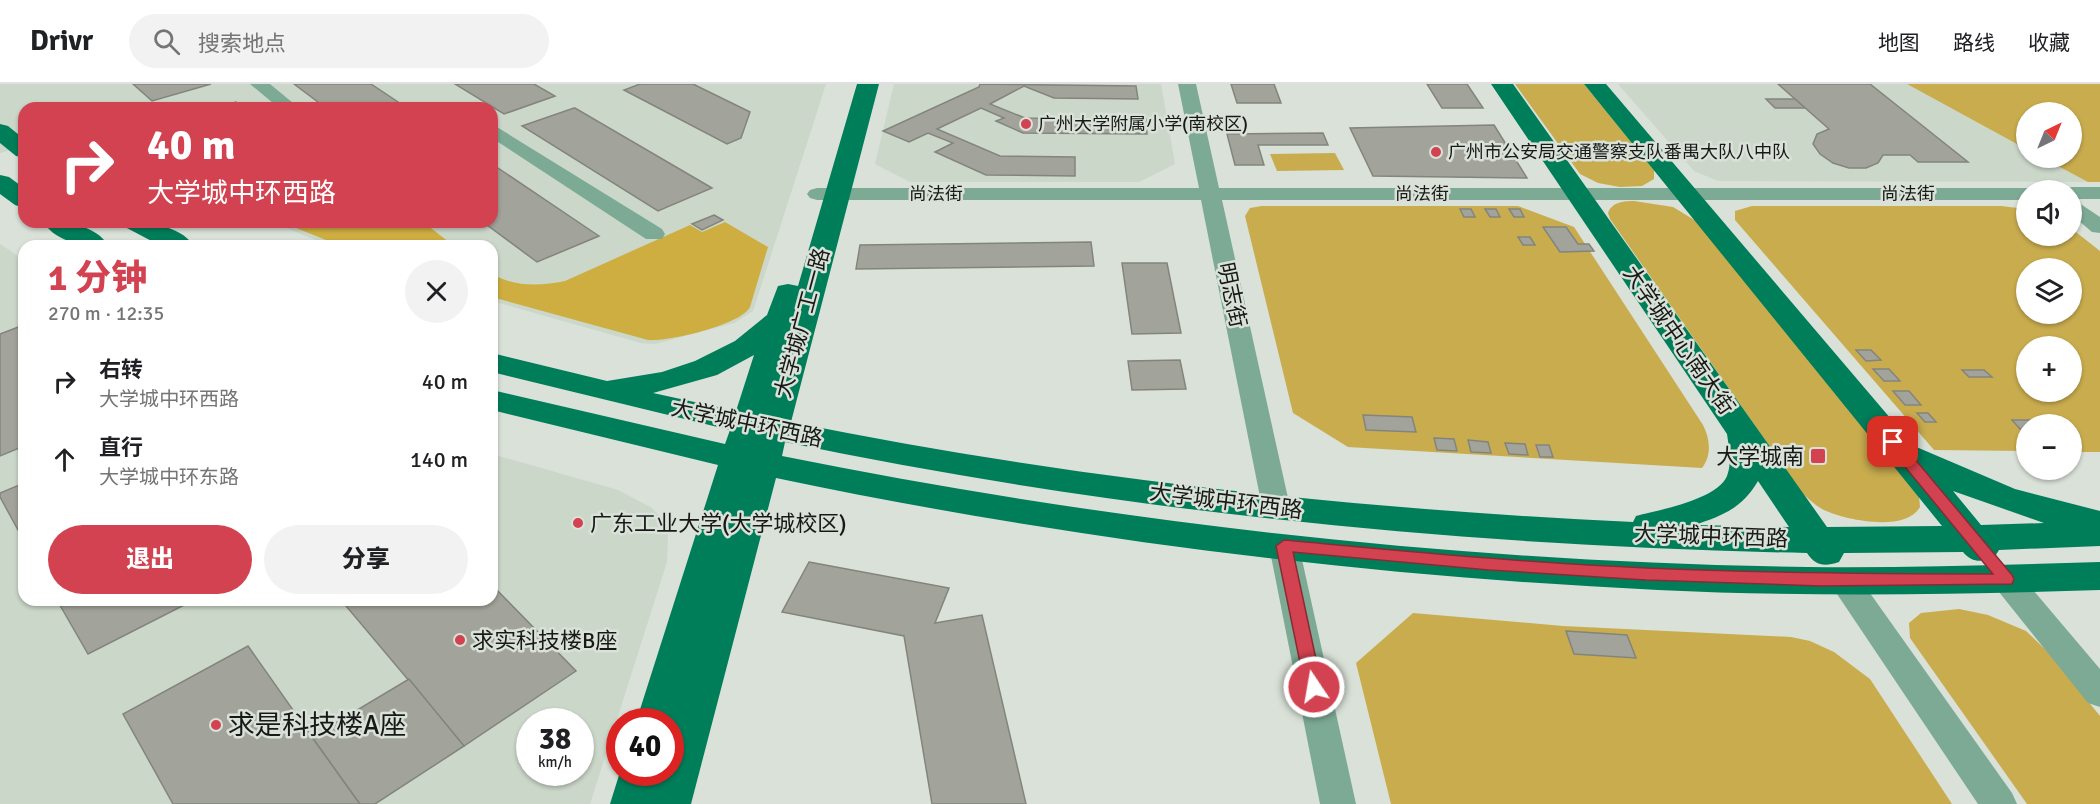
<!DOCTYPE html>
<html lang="zh">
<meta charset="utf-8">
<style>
body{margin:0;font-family:Signika,"Noto Sans SC",sans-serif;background:#f2f2f2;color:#202124;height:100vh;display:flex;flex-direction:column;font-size:22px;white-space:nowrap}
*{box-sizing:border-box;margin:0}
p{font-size:20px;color:#757577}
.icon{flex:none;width:33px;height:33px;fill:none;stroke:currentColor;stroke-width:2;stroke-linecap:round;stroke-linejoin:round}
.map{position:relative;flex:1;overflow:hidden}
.panel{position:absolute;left:18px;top:156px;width:480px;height:366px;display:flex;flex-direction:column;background:#fff;border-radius:18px;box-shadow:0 2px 4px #0004}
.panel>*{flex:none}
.top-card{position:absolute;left:18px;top:18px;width:480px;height:126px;border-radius:18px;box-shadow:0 2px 4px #0004;background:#d34250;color:#fff;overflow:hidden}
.needle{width:39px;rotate:43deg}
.buttons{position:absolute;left:2016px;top:18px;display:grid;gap:12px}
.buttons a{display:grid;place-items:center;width:66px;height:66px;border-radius:50%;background:#fff;box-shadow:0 2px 4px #0004;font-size:30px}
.speed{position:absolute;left:516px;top:624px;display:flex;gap:12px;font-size:30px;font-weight:700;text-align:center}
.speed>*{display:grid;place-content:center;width:78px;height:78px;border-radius:50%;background:#fff;box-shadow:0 2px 4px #0004;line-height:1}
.speed small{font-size:15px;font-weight:400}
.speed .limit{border:9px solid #d22;background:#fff;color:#111}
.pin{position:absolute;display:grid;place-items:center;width:51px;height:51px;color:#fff;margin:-26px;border-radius:12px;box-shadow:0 3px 9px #0006}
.me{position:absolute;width:66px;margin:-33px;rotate:348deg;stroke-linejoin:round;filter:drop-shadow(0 0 4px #0008)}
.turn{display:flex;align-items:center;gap:21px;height:126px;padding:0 30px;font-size:27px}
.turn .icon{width:78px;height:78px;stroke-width:2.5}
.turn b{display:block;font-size:42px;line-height:51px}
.round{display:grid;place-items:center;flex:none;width:63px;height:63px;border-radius:32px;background:#f2f2f2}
.headline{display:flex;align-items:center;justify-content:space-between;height:102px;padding:0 30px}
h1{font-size:36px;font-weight:800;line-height:45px;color:#d34250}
.primary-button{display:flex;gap:12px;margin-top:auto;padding:12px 30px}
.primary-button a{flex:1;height:69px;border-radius:36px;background:#d34250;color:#fff;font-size:24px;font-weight:800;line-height:69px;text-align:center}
.primary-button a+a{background:#f2f2f2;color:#202124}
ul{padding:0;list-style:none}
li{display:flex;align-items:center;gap:18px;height:78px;padding:0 30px}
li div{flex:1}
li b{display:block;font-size:22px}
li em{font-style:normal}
header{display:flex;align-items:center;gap:36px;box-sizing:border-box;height:84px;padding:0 30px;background:#fff;border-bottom:2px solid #e0e0e0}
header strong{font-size:28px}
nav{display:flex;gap:33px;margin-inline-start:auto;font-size:21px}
.search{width:420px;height:54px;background:#f2f2f2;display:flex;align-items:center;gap:15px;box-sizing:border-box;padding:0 21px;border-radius:33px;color:#757577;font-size:22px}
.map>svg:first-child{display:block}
.built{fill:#cbd7c9;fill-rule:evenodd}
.green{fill:#c9ac4e;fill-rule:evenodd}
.forest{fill:#cead41}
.building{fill:#a2a49b;stroke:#83857c;stroke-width:1.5}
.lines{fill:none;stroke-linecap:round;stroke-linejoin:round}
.minor{fill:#7caa95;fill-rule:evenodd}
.major{fill:#007d59;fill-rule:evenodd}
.route{fill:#d34250;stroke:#892b34;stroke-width:1.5}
.poi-dot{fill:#d34250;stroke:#d9e1d8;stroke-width:2}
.labels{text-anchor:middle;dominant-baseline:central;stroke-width:5;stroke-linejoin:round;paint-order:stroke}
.far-poi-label{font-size:18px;fill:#171916;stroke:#d9e1d8;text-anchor:start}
.far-street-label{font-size:18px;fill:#171916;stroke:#d9e1d8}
.street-label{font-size:22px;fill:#171916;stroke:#d9e1d8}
.poi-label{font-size:22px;fill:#171916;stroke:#d9e1d8;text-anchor:start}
.near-poi-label{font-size:27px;fill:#171916;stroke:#d9e1d8;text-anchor:start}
</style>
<header>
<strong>Drivr</strong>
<div class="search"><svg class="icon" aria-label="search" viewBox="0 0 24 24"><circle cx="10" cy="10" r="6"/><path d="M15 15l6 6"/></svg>搜索地点</div>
<nav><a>地图</a><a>路线</a><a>收藏</a></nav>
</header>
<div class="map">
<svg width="2100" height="720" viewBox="0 0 2100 720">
<rect width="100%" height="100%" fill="#d9e1d8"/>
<g class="built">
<polygon points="0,0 826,0 753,227 734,239 655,260 641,259 492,217 492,162 330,162 272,138 492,138 492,24 24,24 24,62 0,69"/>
<polygon points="894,0 1161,0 1175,80 1139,98 910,98 875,80"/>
<polygon points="1618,0 1907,0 2026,65 2026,74 2043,74 2088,98 1718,97 1694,87"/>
<path d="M0,160L24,176V516H492V370L618,406L652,424L662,435L668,450L667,478L590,720H0ZM530,638H580V688H530Z"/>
</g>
<g class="green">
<polygon points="1515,0 1584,0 1654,86 1654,95 1642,102 1620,103 1598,99 1580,90"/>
<polygon points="1907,0 2100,0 2100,98 2088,98 2043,74 2072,74 2072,28 2026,28 2026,65"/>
<polygon points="1335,69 1344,86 1277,87 1270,70"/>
<path d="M1634,117L1673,123L1696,137L1919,412L1920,423C1906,449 1843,436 1822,425C1815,421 1809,415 1803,410L1610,135L1608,129C1612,118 1624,117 1634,117Z"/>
<path d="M1262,122H1518L1574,143L1703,341C1710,355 1712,371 1702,384L1348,363L1293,329L1245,132L1250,124Z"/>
<path d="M1752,122H2001L2026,125V152H2072V145L2100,167V368H2072V340H2026V367L1934,366L1735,136V127ZM2026,184H2072V230H2026ZM2026,262H2072V308H2026Z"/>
<polygon points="1959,525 1988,531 2026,547 2047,567 2100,632 2100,720 2027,720 1910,554 1909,539 1921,529"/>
<polygon points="1413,529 1563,542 1791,553 1810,557 1834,568 1870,595 1952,720 1391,720 1356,579"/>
</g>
<g class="forest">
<polygon points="281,138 423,138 454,162 341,162"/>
<path d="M725,138L768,163L750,223C741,241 667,258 648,256L492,213V190C514,203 541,202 565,197L690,141L702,148Z"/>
</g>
<g class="building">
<polygon points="133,0 211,0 152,17"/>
<polygon points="294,0 371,0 407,24 326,24"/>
<polygon points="455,0 534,0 555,12 504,30"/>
<polygon points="640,0 693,0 750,28 741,54 727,60 624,6"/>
<polygon points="980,0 1136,2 1138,15 1054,14 1024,2 990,20 1025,34 1146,35 1147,50 1023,49 996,37 1004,34 981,24 937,45 1000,72 1075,73 1075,92 986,91 935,68 953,59 928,49 909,58 883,47 979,3"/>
<polygon points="1231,0 1274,0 1281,19 1237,19"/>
<polygon points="1427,0 1467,0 1483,24 1442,24"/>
<polygon points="1778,0 1870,0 1968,78 1918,78 1910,71 1883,71 1878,79 1866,84 1849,84 1833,79 1820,70 1813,60 1817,50 1829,45"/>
<polygon points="1766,15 1795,15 1805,24 1775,24"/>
<polygon points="236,18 243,24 215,24"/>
<polygon points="574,24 575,24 712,104 658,127 522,42"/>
<polygon points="1494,41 1527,94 1373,92 1350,44"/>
<polygon points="1323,49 1328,61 1258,61 1264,81 1235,81 1227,50"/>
<polygon points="492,80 596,150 599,152 537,178 483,138 492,138"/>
<polygon points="1460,125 1471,125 1475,133 1464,133"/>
<polygon points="1485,125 1496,125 1500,133 1490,133"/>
<polygon points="1509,125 1520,125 1524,133 1514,133"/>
<polygon points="714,131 723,136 702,146 692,140"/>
<polygon points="1543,143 1566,143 1578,160 1589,160 1594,167 1560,168"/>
<polygon points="1518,153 1530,153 1535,161 1523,161"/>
<polygon points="1091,158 1094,182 856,185 860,161"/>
<polygon points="1122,179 1167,179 1181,249 1132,250"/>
<polygon points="21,242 24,247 24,362 0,372 0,250"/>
<polygon points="1856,266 1871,266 1881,276 1866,277"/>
<polygon points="1180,276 1186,305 1132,306 1128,277"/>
<polygon points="1873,285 1889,285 1900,297 1884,297"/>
<polygon points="1962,286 1984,286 1992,293 1969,293"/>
<polygon points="1893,307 1909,307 1921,321 1905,321"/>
<polygon points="1917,329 1928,329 1936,338 1925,338"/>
<polygon points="1363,331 1412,333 1416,348 1366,346"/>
<polygon points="2012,336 2034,336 2038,340 2026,340 2026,345 2020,345"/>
<polygon points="1434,354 1454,355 1457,367 1437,366"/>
<polygon points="1468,356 1488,358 1491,369 1471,368"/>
<polygon points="1505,359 1525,360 1528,371 1509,370"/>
<polygon points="1536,361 1549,361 1553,373 1540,373"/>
<polygon points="24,399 24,457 0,413 0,409"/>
<polygon points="809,478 949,504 935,539 982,531 1026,720 932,720 904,552 782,528"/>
<polygon points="492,501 576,587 464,662 341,516 492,516"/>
<polygon points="57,516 194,516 88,570"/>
<polygon points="1566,547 1627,551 1636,574 1574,570"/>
<polygon points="248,562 312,653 360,720 173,720 123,630"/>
<polygon points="409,595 464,662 375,720 360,720 312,653"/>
</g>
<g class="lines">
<g class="minor">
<polygon points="250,0 270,0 299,24 279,24"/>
<polygon points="1178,0 1196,0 1219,104 2026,104 2034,106 2026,106 2026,116 1222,116 1290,423 1286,430 1276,433 1266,430 1262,423 1201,116 817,116 810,114 807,110 810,106 817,104 1199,104"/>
<polygon points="492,40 662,145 665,150 662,155 646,155 492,54"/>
<polygon points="2072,103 2100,103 2100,115 2073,115 2100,133 2100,149 2092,148 2072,131 2072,106 2064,106"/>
<polygon points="1284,451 1295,454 1299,462 1356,720 1320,720 1269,462 1273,454"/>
<polygon points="2006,484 2017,487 2100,585 2100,623 2088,619 1995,503 1991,495 1995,487"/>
<polygon points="1844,485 1855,488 2012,709 2017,720 1978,720 1833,504 1829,496 1833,488"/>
</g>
<g class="major">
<path d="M857,0H879L791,338C1068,394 1351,425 1633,438L1636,432C1658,426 1717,416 1727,392C1732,379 1729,364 1727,350L1491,0H1513L1827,443L1942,442L1584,0H1606L1914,362L2015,405L2100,427V462L1999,466L1994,474C1981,478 1972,479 1963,468L1844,469L1839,478C1824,483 1816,482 1807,469C1464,462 1121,428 785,358L782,372C1119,440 1463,478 1807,483C1905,484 2002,481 2100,478V506C1953,511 1806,513 1658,506C1362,492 1067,455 776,394L691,720H610L620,688H670V638H636L718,381L492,326V306L725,360L730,346L492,288V269L607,297L662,288L695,277L735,257L767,231L778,202L788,200L798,202ZM754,271L736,327L653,309L717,291ZM1758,397L1789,443L1694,441C1723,432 1743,423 1758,397ZM1953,407L2044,439L1981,441Z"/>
<polygon points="0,40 8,42 24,55 24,74 16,72 0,59"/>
<polygon points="0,91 9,93 24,104 24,124 15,121 0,110"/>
<path d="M43,138C67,138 94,140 109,162C85,162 58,160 43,138Z"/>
<path d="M121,138C145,138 179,140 194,162H161L125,143Z"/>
</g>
</g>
<path class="route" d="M1893,354L1898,355L2012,491L2014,495L2012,500L1821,502L1646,496L1489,486L1293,468L1322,603L1320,607H1308L1305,603L1276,462L1284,456C1405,467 1526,479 1647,484C1762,489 1878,490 1993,490L1888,362L1886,358Z"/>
<g class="poi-dot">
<circle cx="1026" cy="40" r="6"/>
<circle cx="1436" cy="68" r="6"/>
<rect x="1810" y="364" width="16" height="16" rx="3"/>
<circle cx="578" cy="439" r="6"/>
<circle cx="460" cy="556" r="6"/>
<circle cx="216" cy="641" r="6"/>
</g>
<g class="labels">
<g class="far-poi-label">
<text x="1038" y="40">广州大学附属小学(南校区)</text>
<text x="1448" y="68">广州市公安局交通警察支队番禺大队八中队</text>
</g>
<g class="far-street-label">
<text x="936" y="110">尚法街</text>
<text x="1422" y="110">尚法街</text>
<text x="1908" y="110">尚法街</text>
</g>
<g class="street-label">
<text transform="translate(1232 211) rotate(78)">明志街</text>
<text transform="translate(802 239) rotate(-75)">大学城广工一路</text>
<text transform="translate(1679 256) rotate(55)">大学城中心南大街</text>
<text transform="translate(747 339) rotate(12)">大学城中环西路</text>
<text transform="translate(1226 417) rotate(7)">大学城中环西路</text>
<text transform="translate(1711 452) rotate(2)">大学城中环西路</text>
</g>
<g class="poi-label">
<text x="1804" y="372" text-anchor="end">大学城南</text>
<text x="590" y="439">广东工业大学(大学城校区)</text>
<text x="472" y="556">求实科技楼B座</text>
</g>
<g class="near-poi-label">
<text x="228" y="641">求是科技楼A座</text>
</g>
</g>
</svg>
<div class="buttons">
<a><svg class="needle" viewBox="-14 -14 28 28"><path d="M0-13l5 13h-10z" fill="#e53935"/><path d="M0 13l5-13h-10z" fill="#757577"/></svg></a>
<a><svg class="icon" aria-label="sound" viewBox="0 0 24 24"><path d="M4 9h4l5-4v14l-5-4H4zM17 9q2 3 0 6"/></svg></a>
<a><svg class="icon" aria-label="layers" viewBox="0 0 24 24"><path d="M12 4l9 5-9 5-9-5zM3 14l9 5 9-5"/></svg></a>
<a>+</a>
<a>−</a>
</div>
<div class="speed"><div>38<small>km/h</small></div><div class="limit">40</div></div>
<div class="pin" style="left:1893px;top:358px;background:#d93025"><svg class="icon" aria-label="arrive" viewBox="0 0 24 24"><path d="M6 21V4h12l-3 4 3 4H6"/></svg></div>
<svg class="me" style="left:1314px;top:603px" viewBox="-20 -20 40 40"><circle r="17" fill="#d34250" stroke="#fff" stroke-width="3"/><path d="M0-11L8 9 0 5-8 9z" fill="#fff"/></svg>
<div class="top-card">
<div class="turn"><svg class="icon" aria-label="right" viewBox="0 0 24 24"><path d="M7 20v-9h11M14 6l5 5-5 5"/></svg><div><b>40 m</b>大学城中环西路</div></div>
</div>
<section class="panel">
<div class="headline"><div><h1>1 分钟</h1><p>270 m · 12:35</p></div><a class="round"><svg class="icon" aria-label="close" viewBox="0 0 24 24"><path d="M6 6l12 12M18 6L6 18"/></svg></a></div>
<ul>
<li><svg class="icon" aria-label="right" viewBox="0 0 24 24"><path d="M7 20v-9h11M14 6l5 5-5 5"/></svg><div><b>右转</b><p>大学城中环西路</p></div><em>40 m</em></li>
<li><svg class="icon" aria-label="ahead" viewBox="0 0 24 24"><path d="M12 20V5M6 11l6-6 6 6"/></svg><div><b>直行</b><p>大学城中环东路</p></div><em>140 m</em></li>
</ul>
<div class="primary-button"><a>退出</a><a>分享</a></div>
</section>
</div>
